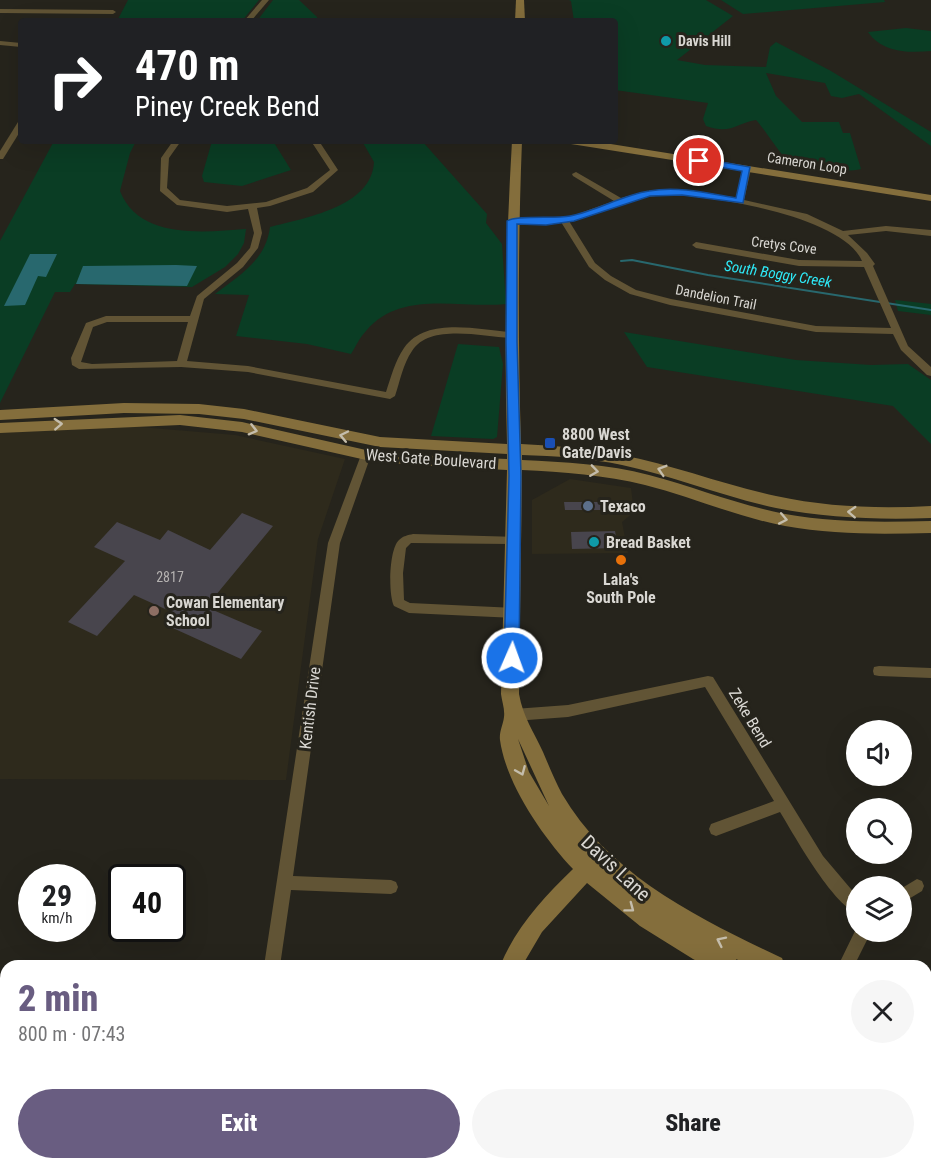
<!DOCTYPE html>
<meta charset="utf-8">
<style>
body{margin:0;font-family:"Roboto Condensed",sans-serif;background:#f6f6f6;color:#202124;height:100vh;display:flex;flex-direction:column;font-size:22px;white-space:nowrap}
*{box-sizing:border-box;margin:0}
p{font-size:20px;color:#757577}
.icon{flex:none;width:33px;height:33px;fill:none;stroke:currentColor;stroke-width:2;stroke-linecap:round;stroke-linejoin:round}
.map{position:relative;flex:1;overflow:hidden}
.panel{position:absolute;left:0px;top:960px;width:932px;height:210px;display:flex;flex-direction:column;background:#fff;border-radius:18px 18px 0 0;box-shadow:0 6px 24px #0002}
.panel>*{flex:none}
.top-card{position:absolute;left:18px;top:18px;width:600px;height:126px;border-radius:6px;box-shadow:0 6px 24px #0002;background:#202124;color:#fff;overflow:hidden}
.fabs{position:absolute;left:846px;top:720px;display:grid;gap:12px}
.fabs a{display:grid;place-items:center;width:66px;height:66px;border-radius:50%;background:#fff;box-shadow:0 6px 24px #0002;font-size:30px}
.speed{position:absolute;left:18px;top:864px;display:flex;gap:12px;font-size:30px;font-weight:700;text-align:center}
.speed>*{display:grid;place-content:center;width:78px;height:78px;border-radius:50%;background:#fff;box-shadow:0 6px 24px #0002;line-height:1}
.speed small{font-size:15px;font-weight:400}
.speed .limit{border:3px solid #111;border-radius:9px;background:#fff;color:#111}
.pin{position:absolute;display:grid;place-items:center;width:51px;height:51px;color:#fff;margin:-26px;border:3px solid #fff;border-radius:50%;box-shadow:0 2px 6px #0007}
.me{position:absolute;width:66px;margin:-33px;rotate:2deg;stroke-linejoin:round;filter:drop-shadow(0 0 4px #0008)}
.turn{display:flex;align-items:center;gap:21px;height:126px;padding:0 18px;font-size:27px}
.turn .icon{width:78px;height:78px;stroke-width:2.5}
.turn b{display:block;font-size:42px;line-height:51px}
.round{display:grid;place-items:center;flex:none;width:63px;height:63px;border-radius:32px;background:#f6f6f6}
.summary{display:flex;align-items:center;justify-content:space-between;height:102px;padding:0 18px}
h1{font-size:36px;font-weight:800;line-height:45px;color:#695d81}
.action{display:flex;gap:12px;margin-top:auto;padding:12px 18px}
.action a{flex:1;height:69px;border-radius:36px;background:#695d81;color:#fff;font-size:24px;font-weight:800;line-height:69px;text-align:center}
.action a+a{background:#f6f6f6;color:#202124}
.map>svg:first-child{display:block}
.built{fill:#2e2a1c}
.green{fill:#0a3d24}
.water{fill:#28686e}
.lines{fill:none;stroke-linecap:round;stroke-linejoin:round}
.stream{stroke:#28686e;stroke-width:2}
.building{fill:#48454d}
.street{fill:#615435;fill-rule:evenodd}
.secondary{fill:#846e3c;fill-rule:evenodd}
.oneway{stroke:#c4bdac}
.route{fill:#1a73e8;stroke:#114b97;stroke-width:1.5}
.culture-dot{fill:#0f9aa8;stroke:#26241c;stroke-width:2}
.transit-dot{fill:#1a4fb4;stroke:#26241c;stroke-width:2}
.service-dot{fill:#5c6f8a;stroke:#26241c;stroke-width:2}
.food-dot{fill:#e8710a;stroke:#26241c;stroke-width:2}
.education-dot{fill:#8d6e63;stroke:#26241c;stroke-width:2}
.labels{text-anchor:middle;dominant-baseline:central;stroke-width:6;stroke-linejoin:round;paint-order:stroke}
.far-poi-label{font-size:14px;font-weight:bold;fill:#d9d7d2;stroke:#26241c;text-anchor:start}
.far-street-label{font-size:14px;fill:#d9d7d2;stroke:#26241c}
.number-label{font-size:14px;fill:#b5b2b1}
.far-water-label{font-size:15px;font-style:italic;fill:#2ee8f6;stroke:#26241c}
.poi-label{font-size:16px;font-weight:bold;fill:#d9d7d2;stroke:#26241c;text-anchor:start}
.street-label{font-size:16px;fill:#d9d7d2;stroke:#26241c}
.near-street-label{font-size:20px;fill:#d9d7d2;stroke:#26241c}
</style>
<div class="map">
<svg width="931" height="1170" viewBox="0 0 931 1170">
<rect width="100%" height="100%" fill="#26241c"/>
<g class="built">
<polygon points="128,426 235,435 345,459 318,539 286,780 0,779 0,433"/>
<polygon points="570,479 631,488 634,512 622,522 628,553 532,554 532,500"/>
</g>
<g class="green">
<polygon points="128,0 259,0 242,21 117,21"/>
<polygon points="273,0 299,0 317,17 318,21 257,21"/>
<path d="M569,0H706L733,16L677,60L705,65L766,67L770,47L776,42L831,71L931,132V146L859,94L842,98L831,96L825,83L766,73L776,96L802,122H839L843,133H850L861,169C846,173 802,169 788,160C781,156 764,128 756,120C736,123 731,135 706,126L703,119L708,103L615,90V21H574L571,1Z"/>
<polygon points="721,0 884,0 885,2 743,14"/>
<path d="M906,28L931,31V51C910,53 882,53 868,32Z"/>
<path d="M54,141H136L130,153L120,191C139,240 204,232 246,229L244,243L238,254L225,267L192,287L75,284L70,292H55L0,403V241Z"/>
<polygon points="212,141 273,141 291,170 242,186 204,182 202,176"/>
<path d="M362,141H422L487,214L486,223L502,244L506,304C460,309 401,289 366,331C360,337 356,346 351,354L307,344L236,336L249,295L215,294C240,275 266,260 270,227C304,218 372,207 374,162Z"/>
<polygon points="895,300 931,304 931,315 898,311"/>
<polygon points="624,332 796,360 871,365 908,364 931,380 931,444 893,406 647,367"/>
<polygon points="458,344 499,347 503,364 497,437 493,439 431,436"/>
</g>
<g class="water">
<polygon points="30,254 57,254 46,277 38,276 25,305 4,306"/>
<polygon points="176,265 197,266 187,286 76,284 83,266"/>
</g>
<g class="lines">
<polyline class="stream" points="621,261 632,260 708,275 931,310"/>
</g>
<g class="building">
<polygon points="564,502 611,502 612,510 565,510"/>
<polygon points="242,513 273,526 206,607 262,631 241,659 164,624 174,613 134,595 97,636 68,622 125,561 94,547 117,522 160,540 168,530 210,550"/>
<polygon points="615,531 618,548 572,549 571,532"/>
</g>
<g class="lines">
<g class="street">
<polygon points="262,0 269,0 251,21 244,21"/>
<polygon points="0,9 113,10 116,12 113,14 0,13"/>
<polygon points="0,41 21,43 21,47 0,45"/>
<polygon points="18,122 21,122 21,130 3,159 0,159 0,151"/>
<path d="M173,141H181L169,158L167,188L180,200L227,206L266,202L307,188L330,170L311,141H319L338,170L313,192L270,206L257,208L262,233L258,248L243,267L204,299L187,361L248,366L386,392C391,377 395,361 404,348C426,316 479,330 511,332L516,335L511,338C483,337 430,323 412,351C403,364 400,381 395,396L390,399L248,372L181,367L79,369L72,365L71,358L86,323L106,316H190L197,296L237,263L250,248L254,233L248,209L227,212L177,205L160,191L161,158ZM107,322H188L177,361L92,364L81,362L93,327Z"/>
<path d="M744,167L751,169L744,200L807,214L843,231L886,226L931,230V236L886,231L848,235L867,253L875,264L873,266L908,346L931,367V376L927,375L901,350L893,334L816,332L670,305L630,294L605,280L589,267L561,222L546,225L512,224L508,221L512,218L546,219L572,216L614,201L573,176L572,174L576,172L621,198C660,185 697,192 736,198ZM666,195C711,195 843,216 862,261L799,260L696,242L692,245L696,248L799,266L864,267L891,328L816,326L671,299L636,290L611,276L595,263L569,221L637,198Z"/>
<polygon points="366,451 371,455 340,543 293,876 391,880 396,882 398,887 396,892 391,894 291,890 280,966 264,966 328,543 361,455"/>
<path d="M413,534L517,537L519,540L517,543L513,544L411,543L406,548L403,573L404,600L410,603L513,608L517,610L519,613L517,616L513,618L409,613L394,606C388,594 389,549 399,540C403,536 408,535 413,534Z"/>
<polygon points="879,666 931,668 931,678 879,676 874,675 873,671 874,667"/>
<path d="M708,676L713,677L823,856L856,895V912C833,905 794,835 780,812L716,836L711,834L709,829L711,824L774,801L705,687L568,717L514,721L509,719L507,715L509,711L514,709L568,705Z"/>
<polygon points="917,879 922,881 924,886 922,891 902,903 902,888"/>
<polygon points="856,929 856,932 871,932 854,966 838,966"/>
<polygon points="233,1164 251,1164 250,1170 232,1170"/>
<rect x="610" y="1164" width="18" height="6"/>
<polygon points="859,1164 885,1164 888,1170 862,1170"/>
</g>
<g class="secondary">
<polygon points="516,0 524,0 525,21 515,21"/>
<path d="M512,141H522C518,242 518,343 521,444C555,446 589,448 621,455C674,465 724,485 776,496C827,507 879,509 931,506V518C879,520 827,518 776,508C724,497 674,476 622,465C589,458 555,456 522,455V460C564,462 608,464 649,475C695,487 738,505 785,514C834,523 882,522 931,521V533C882,534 834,535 785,526C737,517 692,497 645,485C605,475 563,472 522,470L519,694C523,717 534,732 543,752C549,766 555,781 562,794C610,876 700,919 782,958L785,966H751L736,959L739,966H706L693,959L640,926L587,883L542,932L522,966H500C516,927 543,898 573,869C543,837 506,784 500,740C499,732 503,725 504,717C505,709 502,702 501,694L507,470L412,465L366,460L242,432L180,425L0,433V423L180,415L242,422L366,450L412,455L507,459V454L380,447L244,419L199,414L124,413L0,420V410L124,403L199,404L244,409L380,437L507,444C504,343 506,242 512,141ZM518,739L549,806L529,772Z"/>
<polygon points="566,141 592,141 931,195 931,201 571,144"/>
<polygon points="926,1035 931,1037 931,1061 926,1059"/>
<polygon points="926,1060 931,1062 931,1085 926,1083"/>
<polygon points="482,1164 506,1164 505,1170 481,1170"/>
</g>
</g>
<defs><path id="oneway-chevron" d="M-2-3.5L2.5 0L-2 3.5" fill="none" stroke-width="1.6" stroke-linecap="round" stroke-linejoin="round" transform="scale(1.5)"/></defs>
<g class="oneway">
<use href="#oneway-chevron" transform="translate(58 424) rotate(-3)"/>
<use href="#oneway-chevron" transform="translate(253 430) rotate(14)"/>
<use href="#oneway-chevron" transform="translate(344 436) rotate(-168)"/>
<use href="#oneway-chevron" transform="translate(662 470) rotate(-163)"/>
<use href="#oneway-chevron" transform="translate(594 471) rotate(8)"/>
<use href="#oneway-chevron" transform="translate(852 512) rotate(-177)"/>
<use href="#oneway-chevron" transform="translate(783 519) rotate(11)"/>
<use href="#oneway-chevron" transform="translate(521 771) rotate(67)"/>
<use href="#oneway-chevron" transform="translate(630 908) rotate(37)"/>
<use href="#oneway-chevron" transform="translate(721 941) rotate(-154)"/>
</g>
<path class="route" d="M699,158L750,167L743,203L682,195L650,196L574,221L546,225L517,224V342L521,476L519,658L517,662H506L504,658L509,476L506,342L507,221C516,215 556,219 570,216C597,211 622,195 649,191C678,186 707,193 736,198L742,171L696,163L694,161Z"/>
<g class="culture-dot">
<circle cx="666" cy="41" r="6"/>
<circle cx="594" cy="542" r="6"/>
</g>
<rect class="transit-dot" x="544" y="437" width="12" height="12" rx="3"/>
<circle class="service-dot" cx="588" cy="506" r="6"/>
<circle class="food-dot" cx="621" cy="560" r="6"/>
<circle class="education-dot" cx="154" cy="611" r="6"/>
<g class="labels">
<g class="far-poi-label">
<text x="678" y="41">Davis Hill</text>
</g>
<g class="far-street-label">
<text transform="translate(807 163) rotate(9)">Cameron Loop</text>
<text transform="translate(784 245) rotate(7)">Cretys Cove</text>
<text transform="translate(716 297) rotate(11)">Dandelion Trail</text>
</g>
<g class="number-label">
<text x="170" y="577">2817</text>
</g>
<g class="far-water-label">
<text transform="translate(778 274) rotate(9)">South Boggy Creek</text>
</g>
<g class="poi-label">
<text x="562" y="434">8800 West<tspan x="562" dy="18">Gate/Davis</tspan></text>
<text x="600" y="506">Texaco</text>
<text x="606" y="542">Bread Basket</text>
<text x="621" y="579" text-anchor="middle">Lala's<tspan x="621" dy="18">South Pole</tspan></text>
<text x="166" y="602">Cowan Elementary<tspan x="166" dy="18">School</tspan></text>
</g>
<g class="street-label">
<text transform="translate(431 459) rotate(4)">West Gate Boulevard</text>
<text transform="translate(310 708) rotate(-83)">Kentish Drive</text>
<text transform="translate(750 718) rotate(59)">Zeke Bend</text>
</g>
<g class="near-street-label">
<text transform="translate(616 868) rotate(43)">Davis Lane</text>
</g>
</g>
</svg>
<div class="fabs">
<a><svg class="icon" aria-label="sound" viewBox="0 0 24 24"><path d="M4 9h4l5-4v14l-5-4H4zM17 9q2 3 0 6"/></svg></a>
<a><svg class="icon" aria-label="search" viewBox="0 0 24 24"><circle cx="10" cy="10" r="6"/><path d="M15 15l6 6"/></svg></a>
<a><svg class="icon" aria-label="layers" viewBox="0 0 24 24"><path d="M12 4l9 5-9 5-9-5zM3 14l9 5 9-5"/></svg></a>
</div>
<div class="speed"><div>29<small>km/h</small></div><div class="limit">40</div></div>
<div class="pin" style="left:699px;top:161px;background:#d93025"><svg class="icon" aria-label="arrive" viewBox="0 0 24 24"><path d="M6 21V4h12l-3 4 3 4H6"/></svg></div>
<svg class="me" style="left:512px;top:658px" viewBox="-20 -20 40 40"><circle r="17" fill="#1a73e8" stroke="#fff" stroke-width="3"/><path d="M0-11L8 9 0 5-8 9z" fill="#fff"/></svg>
<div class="top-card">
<div class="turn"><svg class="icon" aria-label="right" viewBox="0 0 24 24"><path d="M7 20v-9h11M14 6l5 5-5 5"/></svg><div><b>470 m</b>Piney Creek Bend</div></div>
</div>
<section class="panel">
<div class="summary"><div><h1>2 min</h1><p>800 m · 07:43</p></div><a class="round"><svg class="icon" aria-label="close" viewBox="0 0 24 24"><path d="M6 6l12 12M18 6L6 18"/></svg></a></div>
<div class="action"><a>Exit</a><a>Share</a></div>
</section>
</div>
